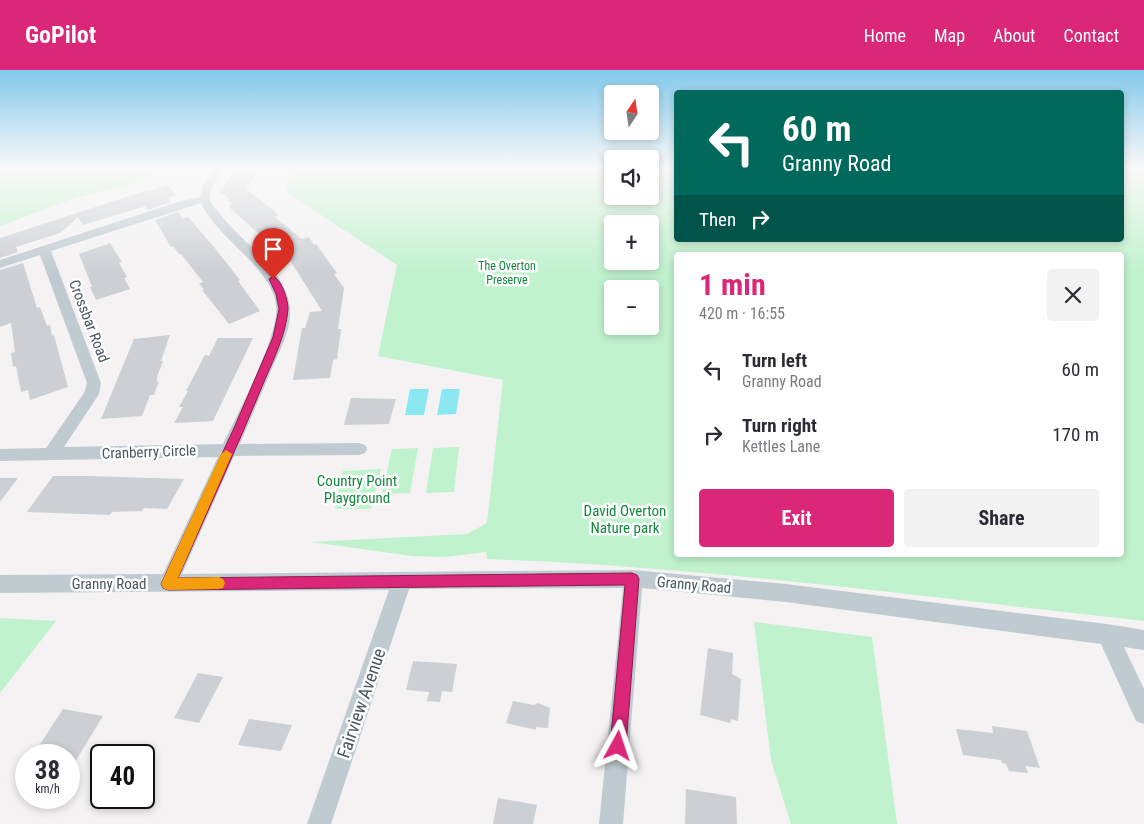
<!DOCTYPE html>
<meta charset="utf-8">
<style>
body{margin:0;font-family:"Roboto Condensed",sans-serif;background:#f2f2f3;color:#2b2b33;height:100vh;display:flex;flex-direction:column;font-size:19px;white-space:nowrap}
*{box-sizing:border-box;margin:0}
p{font-size:16px;color:#7c7c81}
.icon{flex:none;width:28px;height:28px;fill:none;stroke:currentColor;stroke-width:2;stroke-linecap:round;stroke-linejoin:round}
.map{position:relative;flex:1;overflow:hidden}
.panel{position:absolute;left:674px;top:182px;width:450px;height:305px;display:flex;flex-direction:column;background:#fff;border-radius:5px;box-shadow:0 2px 8px #0003}
.panel>*{flex:none}
.hud{position:absolute;left:674px;top:20px;width:450px;height:152px;border-radius:5px;box-shadow:0 2px 8px #0003;background:#00695c;color:#fff;overflow:hidden}
.needle{width:32px;rotate:13deg}
.tools{position:absolute;left:604px;top:15px;display:grid;gap:10px}
.tools a{display:grid;place-items:center;width:55px;height:55px;border-radius:5px;background:#fff;box-shadow:0 2px 8px #0003;font-size:25px}
.speed{position:absolute;left:15px;top:674px;display:flex;gap:10px;font-size:25px;font-weight:700;text-align:center}
.speed>*{display:grid;place-content:center;width:65px;height:65px;border-radius:50%;background:#fff;box-shadow:0 2px 8px #0003;line-height:1}
.speed small{font-size:12px;font-weight:400}
.speed .limit{border:2px solid #111;border-radius:8px;background:#fff;color:#111}
.pin{position:absolute;display:grid;place-items:center;width:42px;height:42px;color:#fff;margin:-51px -21px;border-radius:50% 50% 50% 0;rotate:-45deg;box-shadow:0 0 5px #0007}
.pin .icon{rotate:45deg}
.me{position:absolute;width:55px;margin:-28px;rotate:5deg;stroke-linejoin:round;filter:drop-shadow(0 0 4px #0008)}
.turn{display:flex;align-items:center;gap:18px;height:105px;padding:0 25px;font-size:22px}
.turn .icon{width:65px;height:65px;stroke-width:2.5}
.turn b{display:block;font-size:35px;line-height:42px}
.then{display:flex;align-items:center;height:48px;padding:0 25px;background:#0003;gap:10px;font-size:19px}
.round{display:grid;place-items:center;flex:none;width:52px;height:52px;border-radius:5px;background:#f2f2f3}
.headline{display:flex;align-items:center;justify-content:space-between;height:85px;padding:0 25px}
h1{font-size:30px;font-weight:700;line-height:38px;color:#db2777}
.cta{display:flex;gap:10px;margin-top:auto;padding:10px 25px}
.cta a{flex:1;height:58px;border-radius:5px;background:#db2777;color:#fff;font-size:20px;font-weight:700;line-height:58px;text-align:center}
.cta a+a{background:#f2f2f3;color:#2b2b33}
ul{padding:0;list-style:none}
li{display:flex;align-items:center;gap:15px;height:65px;padding:0 25px}
li div{flex:1}
li b{display:block;font-size:19px}
li em{font-style:normal}
header{display:flex;align-items:center;gap:30px;box-sizing:border-box;height:70px;padding:0 25px;background:#db2777;color:#fff}
header strong{font-size:24px}
nav{display:flex;gap:28px;margin-inline-start:auto;font-size:18px}
.map>svg:first-child{display:block}
.green{fill:#c0f2cd;fill-rule:evenodd}
.water{fill:#8ce8f0}
.building{fill:#ccd0d4}
.lines{fill:none;stroke-linecap:round;stroke-linejoin:round}
.minor{fill:#bfcbd1;fill-rule:evenodd}
.route{fill:#db2777;stroke:#8e194d}
.slow{fill:#f59e0b}
.labels{text-anchor:middle;dominant-baseline:central;stroke-width:5;stroke-linejoin:round;paint-order:stroke}
.far-park-label{font-size:12px;fill:#14873e;stroke:#fff}
.street-label{font-size:15px;fill:#495860;stroke:#fff}
.park-label{font-size:15px;fill:#14873e;stroke:#fff}
.near-street-label{font-size:18px;fill:#495860;stroke:#fff}
</style>
<header>
<strong>GoPilot</strong>
<nav><a>Home</a><a>Map</a><a>About</a><a>Contact</a></nav>
</header>
<div class="map">
<svg width="1144" height="754" viewBox="0 0 1144 754">
<rect width="100%" height="100%" fill="#f4f2f2"/>
<g class="green">
<path d="M0,98H162C148,114 107,120 87,125C58,132 29,146 0,156Z"/>
<path d="M292,98H612V126H650V98H676V170H1121V98H1144V551C926,527 707,497 487,489L486,482L446,487L412,486L311,472L467,464L487,453L503,310L378,286L397,195L286,122ZM612,154H650V191H612ZM676,185H1121V485H676ZM612,219H650V256H612Z"/>
<polygon points="459,377 454,422 426,423 433,378"/>
<polygon points="418,378 410,423 382,424 392,379"/>
<polygon points="381,399 371,439 335,439 343,401"/>
<polygon points="0,548 56,551 0,623"/>
<polygon points="754,552 872,567 897,754 791,754 771,690"/>
</g>
<g class="water">
<polygon points="410,319 429,319 424,345 405,345"/>
<polygon points="442,319 460,319 456,344 437,345"/>
</g>
<g class="building">
<polygon points="238,98 261,98 246,119 274,141 278,146 275,147 302,169 309,167 314,175 316,174 337,203 334,204 344,218 338,259 341,259 337,289 333,290 330,308 293,310 302,258 305,258 310,242 322,241 290,190 286,184 289,183 274,158 259,164 231,139 229,135 232,134 227,130 230,129 219,121"/>
<polygon points="167,115 177,125 168,128 171,132 148,140 146,136 83,155 78,147 60,163 16,177 18,182 0,188 0,168 148,120 149,121"/>
<polygon points="178,142 183,149 188,147 214,177 240,210 238,211 260,241 229,254 202,220 204,220 199,213 203,212 181,184 179,184 173,176 171,177 155,150"/>
<polygon points="110,173 122,192 119,193 127,207 124,208 130,219 96,230 90,217 92,217 79,184"/>
<polygon points="23,193 37,238 40,237 47,256 50,255 52,266 54,265 68,317 30,330 28,320 21,322 16,296 13,297 11,283 15,282 11,253 0,257 0,200"/>
<polygon points="170,265 161,291 163,291 157,307 157,312 159,311 154,325 150,325 142,346 101,349 134,269"/>
<polygon points="218,268 253,268 213,351 174,353 183,337 179,337 188,321 186,321 205,285 209,286"/>
<polygon points="351,328 396,329 389,354 344,355"/>
<polygon points="53,406 89,406 184,409 167,439 144,438 142,441 112,442 110,445 27,442"/>
<polygon points="0,408 18,408 0,432"/>
<polygon points="708,578 733,583 732,604 741,609 738,651 731,649 730,653 700,645"/>
<polygon points="413,591 457,594 452,622 442,621 440,632 427,631 429,622 406,620"/>
<polygon points="198,603 223,607 199,653 174,648"/>
<polygon points="513,631 534,635 538,633 550,638 548,658 536,657 536,660 506,653"/>
<polygon points="63,639 103,646 69,702 69,685 33,685"/>
<polygon points="249,649 292,655 281,681 238,675"/>
<polygon points="992,656 1027,661 1040,698 1025,696 1028,703 1009,701 1006,694 1002,693 1001,690 963,685 956,659 993,663"/>
<polygon points="686,719 736,727 737,754 685,754"/>
<polygon points="498,728 537,735 533,754 493,754"/>
</g>
<g class="lines">
<path class="minor" d="M215,98H225C219,107 210,116 210,128C211,135 216,139 220,144C242,173 286,199 290,238C292,261 278,283 270,303C260,327 250,350 240,374L359,373L365,375L367,379L365,383L359,385L234,386L182,504L633,500L786,514L1107,554L1144,560V580L1124,577L1144,619V654L1136,651L1101,574L786,532L642,518L623,754H599L623,518L409,519L331,754H307L389,520L0,523V505L163,504L218,387L0,391V379L46,378L84,323L87,313L40,185L0,198V190L181,131L200,127L203,116ZM201,133C214,160 242,179 260,202C268,212 275,223 276,236C280,264 237,345 223,374L64,377L99,324L101,313L51,181Z"/>
</g>
<linearGradient id="sky" x2="0" y2="1"><stop stop-color="#83c9eb"/><stop offset="0.48" stop-color="#faf9f9"/><stop offset="1" stop-color="#faf9f9" stop-opacity="0"/></linearGradient>
<rect width="1144" height="204" fill="url(#sky)"/>
<path class="route" d="M273,206C282,210 288,230 288,239C286,267 271,294 261,319C235,382 206,445 178,508L632,503L637,505L639,509L626,676L624,682L618,684L612,682L610,676L625,515L168,520L163,518L161,514L234,358L273,267L279,239L276,224L269,209Z"/>
<polygon class="slow" points="226,380 232,384 178,508 219,507 223,509 225,513 223,518 219,519 168,520 163,518 161,514 221,384"/>
<g class="labels">
<g class="far-park-label">
<text x="507" y="196">The Overton<tspan x="507" dy="14">Preserve</tspan></text>
</g>
<g class="street-label">
<text transform="translate(89 251) rotate(69)">Crossbar Road</text>
<text transform="translate(149 382) rotate(-2)">Cranberry Circle</text>
<text x="109" y="514">Granny Road</text>
<text transform="translate(694 515) rotate(5)">Granny Road</text>
</g>
<g class="park-label">
<text x="357" y="411">Country Point<tspan x="357" dy="17">Playground</tspan></text>
<text x="625" y="441">David Overton<tspan x="625" dy="17">Nature park</tspan></text>
</g>
<g class="near-street-label">
<text transform="translate(361 633) rotate(-71)">Fairview Avenue</text>
</g>
</g>
</svg>
<div class="tools">
<a><svg class="needle" viewBox="-14 -14 28 28"><path d="M0-13l5 13h-10z" fill="#e53935"/><path d="M0 13l5-13h-10z" fill="#7c7c81"/></svg></a>
<a><svg class="icon" aria-label="sound" viewBox="0 0 24 24"><path d="M4 9h4l5-4v14l-5-4H4zM17 9q2 3 0 6"/></svg></a>
<a>+</a>
<a>−</a>
</div>
<div class="speed"><div>38<small>km/h</small></div><div class="limit">40</div></div>
<div class="pin" style="left:273px;top:209px;background:#d93025"><svg class="icon" aria-label="arrive" viewBox="0 0 24 24"><path d="M6 21V4h12l-3 4 3 4H6"/></svg></div>
<svg class="me" style="left:618px;top:676px" viewBox="-20 -20 40 40"><path d="M0-17L14 15 0 8-14 15z" fill="#db2777" stroke="#fff" stroke-width="4"/></svg>
<div class="hud">
<div class="turn"><svg class="icon" aria-label="left" viewBox="0 0 24 24"><path d="M17 20v-9H6M10 6l-5 5 5 5"/></svg><div><b>60 m</b>Granny Road</div></div>
<div class="then">Then<svg class="icon" aria-label="right" viewBox="0 0 24 24"><path d="M7 20v-9h11M14 6l5 5-5 5"/></svg></div>
</div>
<section class="panel">
<div class="headline"><div><h1>1 min</h1><p>420 m · 16:55</p></div><a class="round"><svg class="icon" aria-label="close" viewBox="0 0 24 24"><path d="M6 6l12 12M18 6L6 18"/></svg></a></div>
<ul>
<li><svg class="icon" aria-label="left" viewBox="0 0 24 24"><path d="M17 20v-9H6M10 6l-5 5 5 5"/></svg><div><b>Turn left</b><p>Granny Road</p></div><em>60 m</em></li>
<li><svg class="icon" aria-label="right" viewBox="0 0 24 24"><path d="M7 20v-9h11M14 6l5 5-5 5"/></svg><div><b>Turn right</b><p>Kettles Lane</p></div><em>170 m</em></li>
</ul>
<div class="cta"><a>Exit</a><a>Share</a></div>
</section>
</div>
